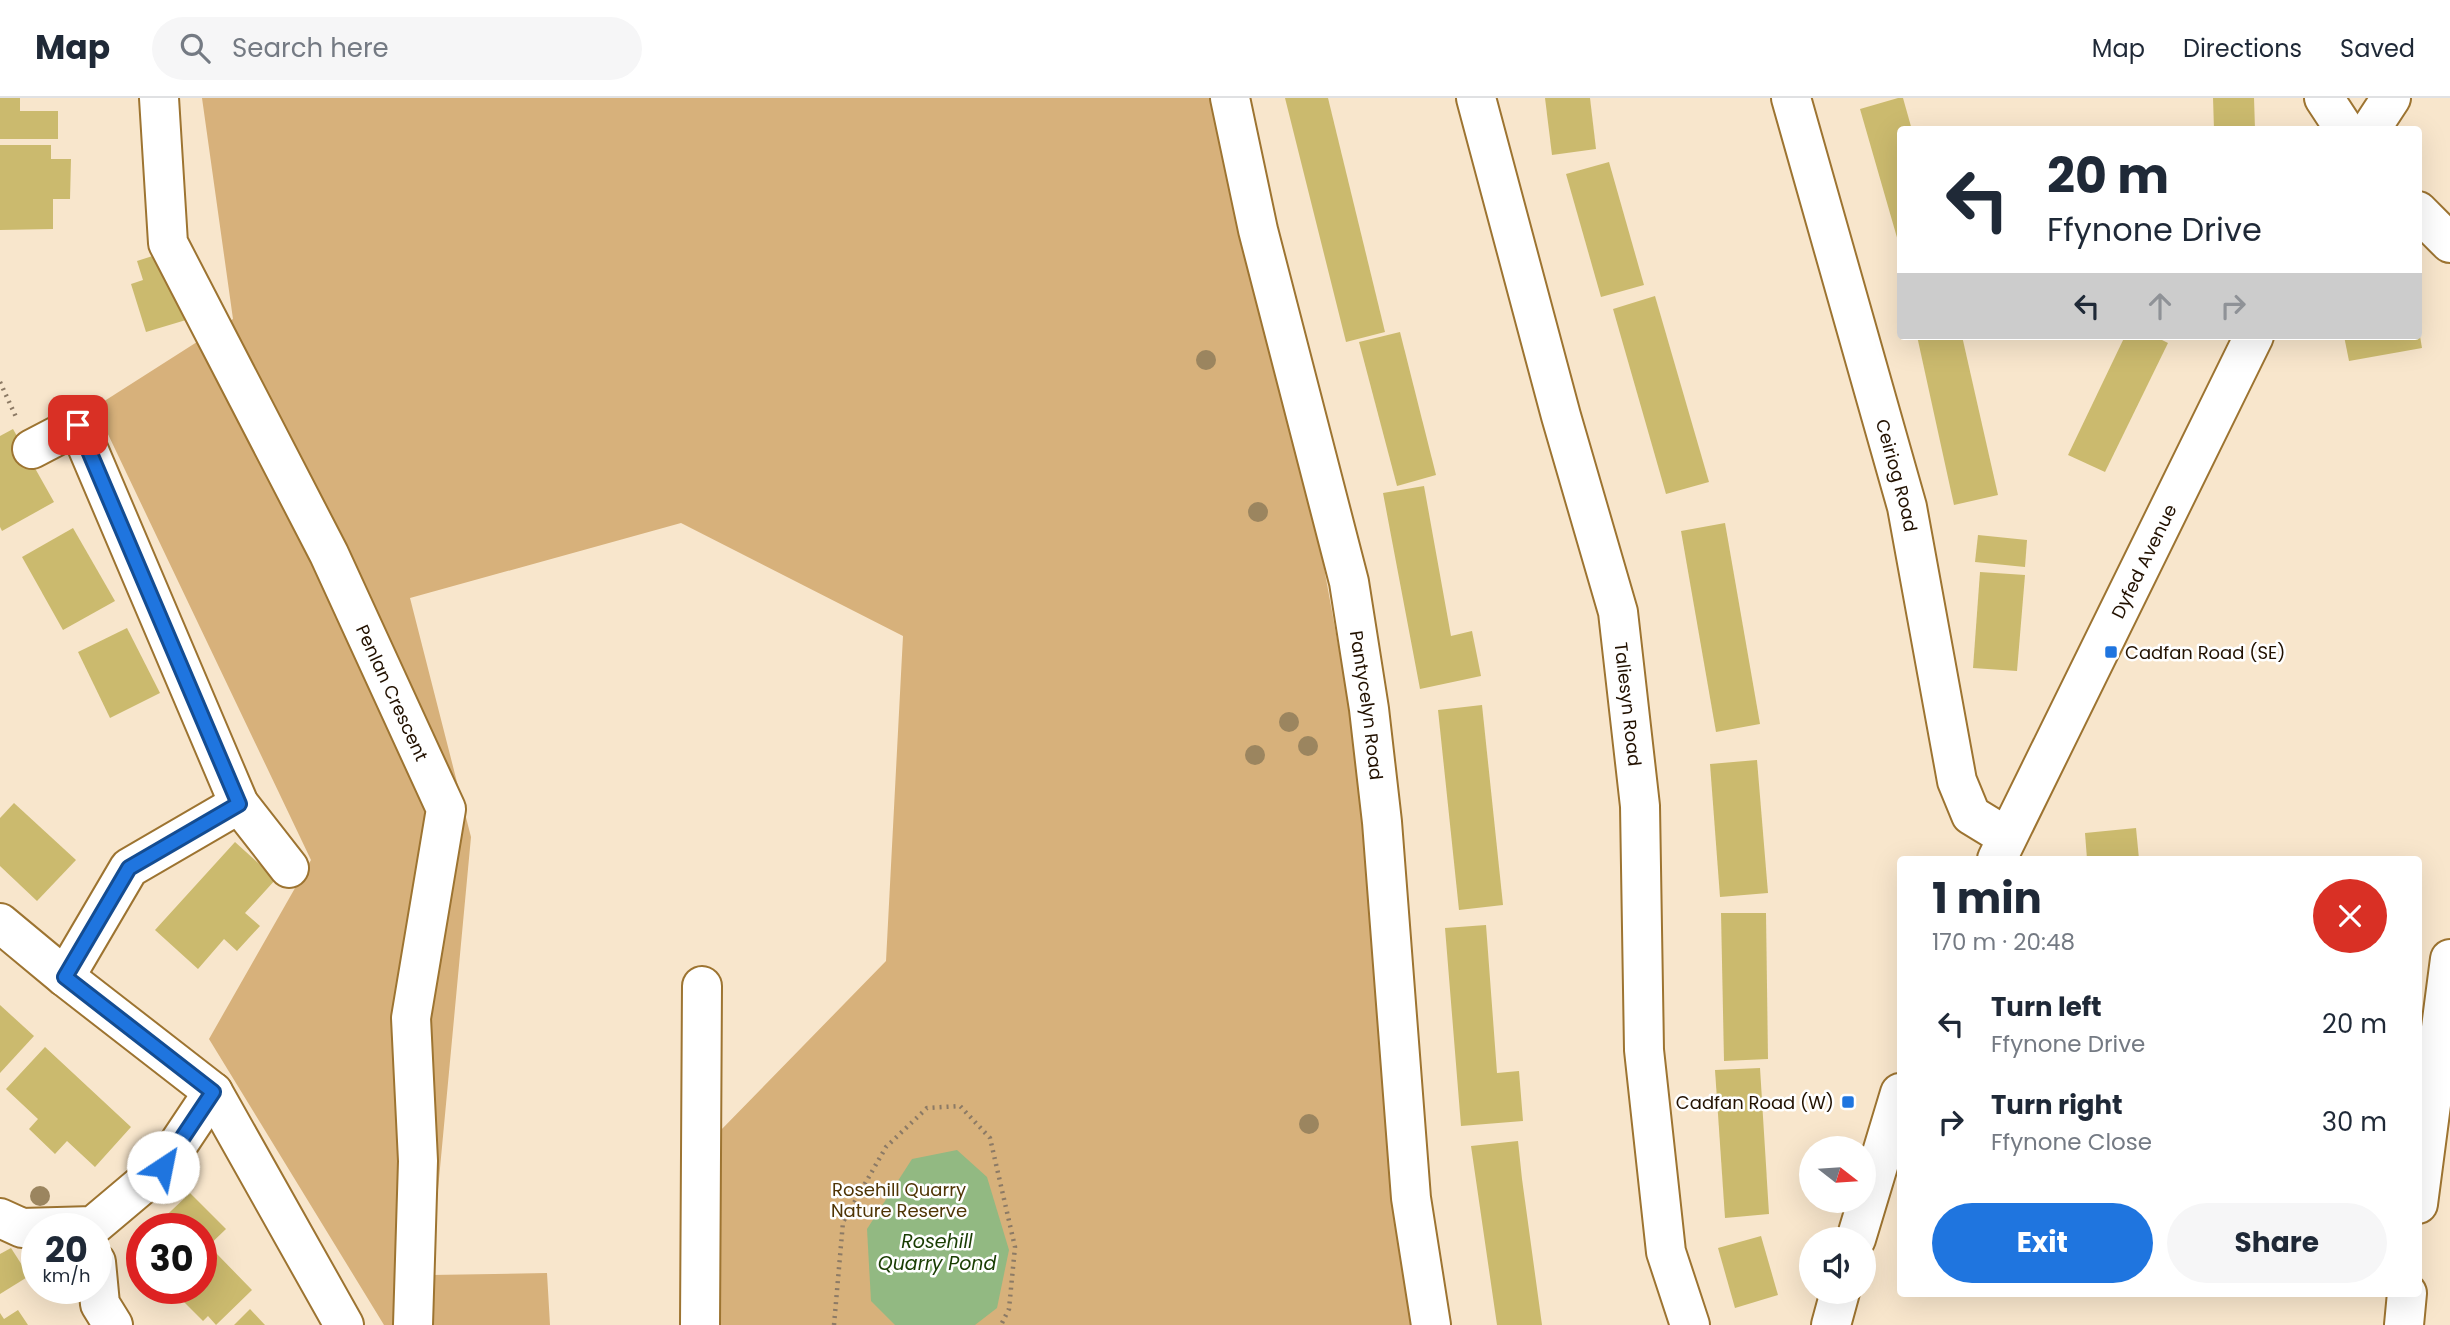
<!DOCTYPE html>
<meta charset="utf-8">
<style>
body{margin:0;font-family:Poppins,sans-serif;background:#f6f6f7;color:#1f2937;height:100vh;display:flex;flex-direction:column;font-size:26px;white-space:nowrap}
*{box-sizing:border-box;margin:0}
p{font-size:23px;color:#747a83}
.icon{flex:none;width:38px;height:38px;fill:none;stroke:currentColor;stroke-width:2;stroke-linecap:round;stroke-linejoin:round}
.map{position:relative;flex:1;overflow:hidden}
.side{position:absolute;left:1897px;top:758px;width:525px;height:441px;display:flex;flex-direction:column;background:#fff;border-radius:7px;box-shadow:0 7px 28px #0002}
.side>*{flex:none}
.guide{position:absolute;left:1897px;top:28px;width:525px;height:214px;border-radius:7px;box-shadow:0 7px 28px #0002;background:#fff;color:#1f2937;overflow:hidden}
.needle{width:46px;rotate:107deg}
.fabs{position:absolute;left:1799px;top:1038px;display:grid;gap:14px}
.fabs a{display:grid;place-items:center;width:77px;height:77px;border-radius:50%;background:#fff;box-shadow:0 7px 28px #0002;font-size:35px}
.speed{position:absolute;left:21px;top:1115px;display:flex;gap:14px;font-size:35px;font-weight:700;text-align:center}
.speed>*{display:grid;place-content:center;width:91px;height:91px;border-radius:50%;background:#fff;box-shadow:0 7px 28px #0002;line-height:1}
.speed small{font-size:18px;font-weight:400}
.speed .limit{border:10px solid #d22;background:#fff;color:#111}
.pin{position:absolute;display:grid;place-items:center;width:60px;height:60px;color:#fff;margin:-30px;border-radius:14px;box-shadow:0 4px 10px #0006}
.me{position:absolute;width:77px;margin:-38px;rotate:34deg;stroke-linejoin:round;filter:drop-shadow(0 0 5px #0008)}
.turn{display:flex;align-items:center;gap:24px;height:147px;padding:0 35px;font-size:32px}
.turn .icon{width:91px;height:91px;stroke-width:2.5}
.turn b{display:block;font-size:49px;line-height:60px}
.lanes{display:flex;align-items:center;height:66px;padding:0 35px;background:#0003;justify-content:center;gap:35px;direction:ltr}
.lanes .off{opacity:.35}
.round{display:grid;place-items:center;flex:none;width:74px;height:74px;border-radius:37px;background:#f6f6f7}
.overview{display:flex;align-items:center;justify-content:space-between;height:119px;padding:0 35px}
h1{font-size:42px;font-weight:700;line-height:52px}
.action{display:flex;gap:14px;margin-top:auto;padding:14px 35px}
.action a{flex:1;height:80px;border-radius:42px;background:#1f75df;color:#fff;font-size:28px;font-weight:700;line-height:80px;text-align:center}
.action a+a{background:#f6f6f7;color:#1f2937}
ul{padding:0;list-style:none}
li{display:flex;align-items:center;gap:21px;height:98px;padding:0 35px}
li div{flex:1}
li b{display:block;font-size:26px}
li em{font-style:normal}
header{display:flex;align-items:center;gap:42px;box-sizing:border-box;height:98px;padding:0 35px;background:#fff;border-bottom:2px solid #e0e1e3}
header strong{font-size:33px}
nav{display:flex;gap:38px;margin-inline-start:auto;font-size:24px}
.search{width:490px;height:63px;background:#f6f6f7;display:flex;align-items:center;gap:18px;box-sizing:border-box;padding:0 24px;border-radius:38px;color:#747a83;font-size:26px}
.map>svg:first-child{display:block}
.green{fill:#d7b17b}
.water{fill:#92b982}
.building{fill:#cbba6e}
.lines{fill:none;stroke-linecap:round;stroke-linejoin:round}
.street-casing{stroke:#9d7431;stroke-width:42}
.secondary-casing{stroke:#9d7431;stroke-width:42}
.path{stroke:#8c7a65;stroke-width:4.5;stroke-dasharray:2 5;stroke-linecap:butt}
.street{stroke:#fff;stroke-width:38}
.secondary{stroke:#fff;stroke-width:38}
.tree{fill:#9b855f}
.route-casing{stroke:#144c91;stroke-width:18}
.route{stroke:#1f75df;stroke-width:12}
.poi-dot{fill:#1f75df;stroke:#fff;stroke-width:2.5}
.labels{text-anchor:middle;dominant-baseline:central;stroke-width:5;stroke-linejoin:round;paint-order:stroke}
.street-label{font-size:18px;fill:#210;stroke:#fff}
.poi-label{font-size:18px;fill:#210;stroke:#fff;text-anchor:start}
.park-label{font-size:18px;fill:#4f3505;stroke:#fff}
.water-label{font-size:19px;font-style:italic;fill:#193d02;stroke:#fff}
</style>
<header>
<strong>Map</strong>
<div class="search"><svg class="icon" aria-label="search" viewBox="0 0 24 24"><circle cx="10" cy="10" r="6"/><path d="M15 15l6 6"/></svg>Search here</div>
<nav><a>Map</a><a>Directions</a><a>Saved</a></nav>
</header>
<div class="map">
<svg width="2450" height="1227" viewBox="0 0 2450 1227">
<rect width="100%" height="100%" fill="#f8e6cc"/>
<polygon class="green" points="202,0 1211,0 1226,74 1313,409 1353,629 1407,1197 1415,1227 717,1227 719,1034 886,863 903,538 681,425 410,500 471,739 430,1177 547,1175 550,1227 384,1227 209,941 311,762 95,309 233,221"/>
<polygon class="water" points="957,1052 987,1079 1009,1152 997,1210 975,1227 895,1227 871,1203 867,1131 912,1061"/>
<g class="building">
<polygon points="0,0 20,0 20,13 58,13 58,41 0,41"/>
<polygon points="1285,0 1328,0 1385,234 1346,244"/>
<polygon points="1545,0 1590,0 1596,51 1552,57"/>
<polygon points="1898,0 1903,0 1912,32 1900,32 1900,150 1860,11"/>
<polygon points="2213,0 2254,0 2255,32 2214,32"/>
<polygon points="0,47 51,47 51,61 71,61 70,101 53,101 53,131 0,132"/>
<polygon points="1609,64 1644,187 1601,199 1566,76"/>
<polygon points="165,154 186,222 146,234 131,186 143,182 137,163"/>
<polygon points="1655,198 1709,384 1666,396 1613,211"/>
<polygon points="1400,234 1436,377 1397,388 1359,244"/>
<polygon points="1917,238 1962,238 1998,397 1954,407"/>
<polygon points="2125,238 2154,238 2168,245 2105,374 2068,357"/>
<polygon points="2344,238 2420,238 2422,250 2349,263"/>
<polygon points="13,331 54,404 2,433 0,429 0,338"/>
<polygon points="1424,388 1451,538 1472,533 1481,578 1420,591 1383,395"/>
<polygon points="1725,425 1760,626 1716,634 1681,433"/>
<polygon points="73,430 115,503 63,532 22,459"/>
<polygon points="1978,437 2027,442 2025,469 1975,464"/>
<polygon points="1980,474 2025,477 2017,573 1973,570"/>
<polygon points="127,530 160,595 110,620 78,554"/>
<polygon points="1482,607 1503,807 1459,812 1438,612"/>
<polygon points="1757,662 1768,795 1720,799 1710,666"/>
<polygon points="14,705 76,762 37,803 0,768 0,720"/>
<polygon points="2136,730 2139,761 2087,761 2085,735"/>
<polygon points="235,744 276,781 245,815 260,828 237,853 224,841 198,871 155,832"/>
<polygon points="1721,815 1766,815 1768,961 1724,963"/>
<polygon points="1486,827 1497,975 1519,973 1523,1023 1461,1028 1445,830"/>
<polygon points="0,907 34,938 0,975"/>
<polygon points="45,949 131,1029 95,1069 67,1043 55,1056 29,1031 38,1021 6,991"/>
<polygon points="1760,970 1769,1116 1725,1120 1715,972"/>
<polygon points="1518,1043 1522,1081 1542,1227 1497,1227 1471,1048"/>
<polygon points="190,1095 226,1131 201,1155 201,1130 153,1130"/>
<polygon points="1761,1138 1778,1197 1735,1210 1718,1150"/>
<polygon points="11,1150 29,1178 0,1196 0,1156"/>
<polygon points="216,1155 252,1192 216,1227 208,1218 203,1223 175,1195 180,1190 201,1190 201,1169"/>
<polygon points="250,1211 265,1227 234,1227"/>
<polygon points="18,1212 28,1227 0,1227 0,1215 4,1221"/>
</g>
<g class="lines">
<defs>
<g id="street">
<path id="s1" d="M159,0L168,145L329,456L446,711L411,920L418,1063L413,1227"/>
<path id="s2" d="M1230,0L1258,132L1349,484L1369,611L1382,724L1411,1100L1431,1227"/>
<path id="s3" d="M1476,0L1561,318L1618,514L1640,708L1644,952L1666,1154L1690,1227"/>
<path id="s4" d="M1791,0L1907,409L1957,683L1971,717L2007,739"/>
<polyline points="2324,0 2345,32"/>
<polyline points="2418,113 2450,145"/>
<polyline points="32,351 78,327 239,706 289,770"/>
<polyline points="0,825 65,879 213,994 344,1227"/>
<polyline points="65,879 129,770 239,706"/>
<polyline points="2418,1106 2450,861"/>
<polyline points="0,1120 22,1130 93,1128 163,1069 213,994"/>
<polyline points="96,1164 100,1206 113,1227"/>
<polyline points="700,1227 702,888"/>
<polyline points="2404,1227 2407,1195"/>
</g>
<g id="secondary">
<polyline points="2370,32 2391,0"/>
<path id="s5" d="M1997,761L2254,238"/>
<polyline points="1856,1141 1900,995"/>
<polyline points="1831,1227 1840,1194"/>
</g>
</defs>
<use href="#street" class="street-casing"/>
<use href="#secondary" class="secondary-casing"/>
<g class="path">
<polyline points="0,284 16,319"/>
<polyline points="834,1227 843,1124 886,1049 927,1010 960,1008 990,1040 1015,1149 1009,1211 1001,1227"/>
</g>
<use href="#street" class="street"/>
<use href="#secondary" class="secondary"/>
</g>
<g class="tree">
<circle cx="1206" cy="262" r="10"/>
<circle cx="1258" cy="414" r="10"/>
<circle cx="1289" cy="624" r="10"/>
<circle cx="1308" cy="648" r="10"/>
<circle cx="1255" cy="657" r="10"/>
<circle cx="1309" cy="1026" r="10"/>
<circle cx="40" cy="1098" r="10"/>
</g>
<g class="lines">
<defs>
<polyline id="route" points="78,327 239,706 129,770 65,879 213,994 163,1069"/>
</defs>
<use href="#route" class="route-casing"/>
<use href="#route" class="route"/>
</g>
<g class="poi-dot">
<rect x="2104" y="547" width="14" height="14" rx="3.5"/>
<rect x="1841" y="997" width="14" height="14" rx="3.5"/>
</g>
<g class="labels">
<g class="street-label">
<text stroke="none"><textPath href="#s4" startOffset="392">Ceiriog Road</textPath></text>
<text stroke="none"><textPath href="#s5" startOffset="332">Dyfed Avenue</textPath></text>
<text stroke="none"><textPath href="#s1" startOffset="648">Penlan Crescent</textPath></text>
<text stroke="none"><textPath href="#s3" startOffset="626">Taliesyn Road</textPath></text>
<text stroke="none"><textPath href="#s2" startOffset="623">Pantycelyn Road</textPath></text>
</g>
<g class="poi-label">
<text x="2125" y="554">Cadfan Road (SE)</text>
<text x="1834" y="1004" text-anchor="end">Cadfan Road (W)</text>
</g>
<g class="park-label">
<text x="899" y="1091">Rosehill Quarry<tspan x="899" dy="21">Nature Reserve</tspan></text>
</g>
<g class="water-label">
<text x="937" y="1143">Rosehill<tspan x="937" dy="22">Quarry Pond</tspan></text>
</g>
</g>
</svg>
<div class="fabs">
<a><svg class="needle" viewBox="-14 -14 28 28"><path d="M0-13l5 13h-10z" fill="#e53935"/><path d="M0 13l5-13h-10z" fill="#747a83"/></svg></a>
<a><svg class="icon" aria-label="sound" viewBox="0 0 24 24"><path d="M4 9h4l5-4v14l-5-4H4zM17 9q2 3 0 6"/></svg></a>
</div>
<div class="speed"><div>20<small>km/h</small></div><div class="limit">30</div></div>
<div class="pin" style="left:78px;top:327px;background:#d93025"><svg class="icon" aria-label="arrive" viewBox="0 0 24 24"><path d="M6 21V4h12l-3 4 3 4H6"/></svg></div>
<svg class="me" style="left:163px;top:1069px" viewBox="-20 -20 40 40"><circle r="19" fill="#fff"/><path d="M0-13L10 11 0 6-10 11z" fill="#1f75df"/></svg>
<div class="guide">
<div class="turn"><svg class="icon" aria-label="left" viewBox="0 0 24 24"><path d="M17 20v-9H6M10 6l-5 5 5 5"/></svg><div><b>20 m</b>Ffynone Drive</div></div>
<div class="lanes"><svg class="icon" aria-label="left" viewBox="0 0 24 24"><path d="M17 20v-9H6M10 6l-5 5 5 5"/></svg><svg class="icon off" aria-label="ahead" viewBox="0 0 24 24"><path d="M12 20V5M6 11l6-6 6 6"/></svg><svg class="icon off" aria-label="right" viewBox="0 0 24 24"><path d="M7 20v-9h11M14 6l5 5-5 5"/></svg></div>
</div>
<section class="side">
<div class="overview"><div><h1>1 min</h1><p>170 m · 20:48</p></div><a class="round" style="background:#d93025;color:#fff"><svg class="icon" aria-label="close" viewBox="0 0 24 24"><path d="M6 6l12 12M18 6L6 18"/></svg></a></div>
<ul>
<li><svg class="icon" aria-label="left" viewBox="0 0 24 24"><path d="M17 20v-9H6M10 6l-5 5 5 5"/></svg><div><b>Turn left</b><p>Ffynone Drive</p></div><em>20 m</em></li>
<li><svg class="icon" aria-label="right" viewBox="0 0 24 24"><path d="M7 20v-9h11M14 6l5 5-5 5"/></svg><div><b>Turn right</b><p>Ffynone Close</p></div><em>30 m</em></li>
</ul>
<div class="action"><a>Exit</a><a>Share</a></div>
</section>
</div>
